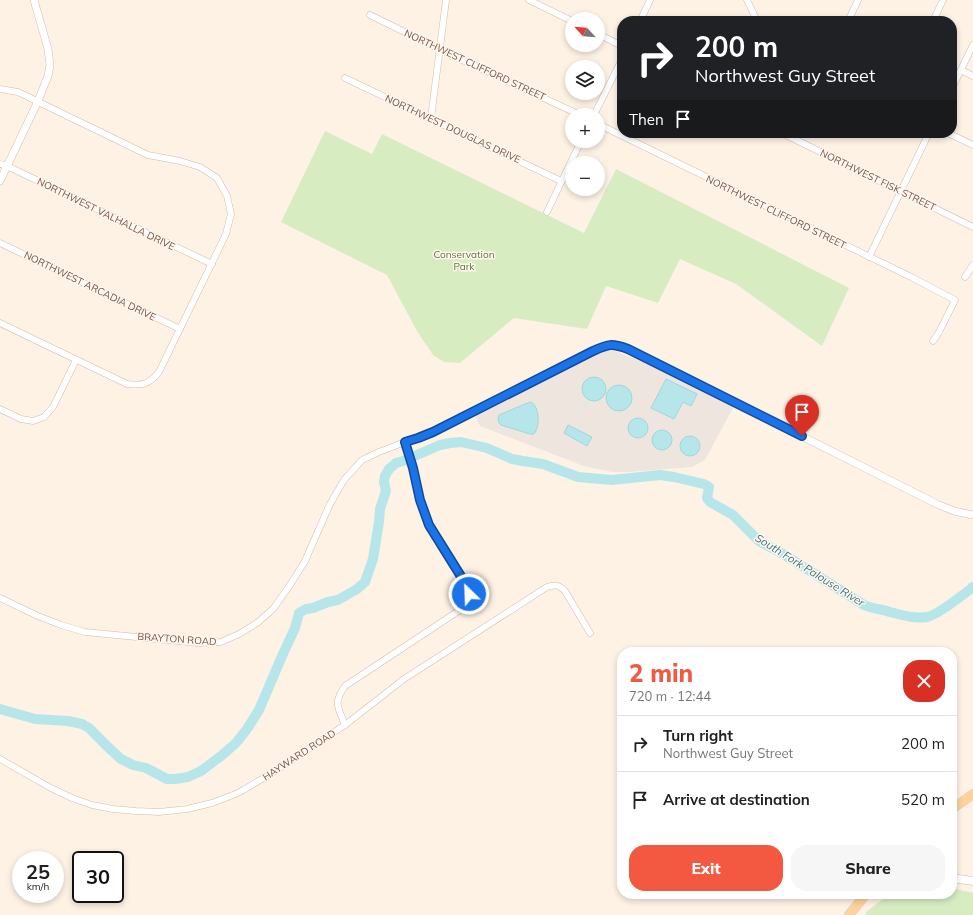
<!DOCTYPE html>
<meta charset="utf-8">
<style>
body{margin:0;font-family:Mulish,sans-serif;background:#f6f6f6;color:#222;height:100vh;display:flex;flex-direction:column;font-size:15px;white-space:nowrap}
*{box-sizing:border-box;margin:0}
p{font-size:13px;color:#767676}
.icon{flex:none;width:22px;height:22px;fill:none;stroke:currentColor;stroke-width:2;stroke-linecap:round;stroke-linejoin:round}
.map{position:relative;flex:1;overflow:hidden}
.details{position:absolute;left:617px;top:647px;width:340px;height:252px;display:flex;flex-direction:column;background:#fff;border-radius:16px;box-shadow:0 2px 6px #0003}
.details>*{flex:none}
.banner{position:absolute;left:617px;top:16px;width:340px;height:122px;border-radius:16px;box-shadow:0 2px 6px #0003;background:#202124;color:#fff;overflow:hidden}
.needle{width:26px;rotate:296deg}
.buttons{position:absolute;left:565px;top:12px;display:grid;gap:8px}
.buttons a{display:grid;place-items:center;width:40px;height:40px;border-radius:50%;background:#fff;box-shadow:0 2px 6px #0003;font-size:20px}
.speed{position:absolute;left:12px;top:851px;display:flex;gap:8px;font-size:20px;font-weight:700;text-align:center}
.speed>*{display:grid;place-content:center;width:52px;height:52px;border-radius:50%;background:#fff;box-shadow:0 2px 6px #0003;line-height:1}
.speed small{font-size:10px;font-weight:400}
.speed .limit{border:2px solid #111;border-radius:6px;background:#fff;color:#111}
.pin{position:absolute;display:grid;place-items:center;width:34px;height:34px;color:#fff;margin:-41px -17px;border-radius:50% 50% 50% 0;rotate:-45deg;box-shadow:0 0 4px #0007}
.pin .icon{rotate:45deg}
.me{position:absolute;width:44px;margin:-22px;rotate:336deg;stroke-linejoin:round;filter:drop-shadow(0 0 3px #0008)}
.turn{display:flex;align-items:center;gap:14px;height:84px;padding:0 12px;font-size:18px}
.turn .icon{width:52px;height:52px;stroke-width:2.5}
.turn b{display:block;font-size:28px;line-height:34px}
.then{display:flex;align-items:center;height:38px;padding:0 12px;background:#0003;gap:8px;font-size:15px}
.round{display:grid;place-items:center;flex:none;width:42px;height:42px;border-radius:16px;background:#f6f6f6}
.head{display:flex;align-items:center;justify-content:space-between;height:68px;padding:0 12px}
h1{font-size:24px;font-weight:800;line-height:30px;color:#f25940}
.button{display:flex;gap:8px;margin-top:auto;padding:8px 12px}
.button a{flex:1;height:46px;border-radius:16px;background:#f25940;color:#fff;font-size:16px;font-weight:800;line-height:46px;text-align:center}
.button a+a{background:#f6f6f6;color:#222}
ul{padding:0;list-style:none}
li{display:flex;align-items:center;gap:12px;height:56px;padding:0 12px;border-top:1px solid #e0e0e0}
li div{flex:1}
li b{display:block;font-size:15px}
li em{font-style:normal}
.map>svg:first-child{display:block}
.industrial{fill:#eee5df}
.green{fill:#d7edc1}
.water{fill:#b7e6ea;stroke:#9cd8dc}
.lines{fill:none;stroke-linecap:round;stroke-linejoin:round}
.river{stroke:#b7e6ea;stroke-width:10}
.minor-casing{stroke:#d3bbac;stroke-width:7}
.tertiary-casing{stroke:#d3bbac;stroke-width:8}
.secondary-casing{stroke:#d6baa9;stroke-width:9}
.primary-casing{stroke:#d9cfcb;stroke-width:10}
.minor{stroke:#fff;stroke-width:6}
.tertiary{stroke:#fff;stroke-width:7}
.secondary{stroke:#fff;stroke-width:8}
.primary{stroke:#ffd29b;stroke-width:9}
.route-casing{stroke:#114b97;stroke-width:10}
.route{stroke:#1a73e8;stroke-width:7}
.labels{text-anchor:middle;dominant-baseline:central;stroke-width:3;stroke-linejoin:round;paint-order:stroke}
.street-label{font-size:10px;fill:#795547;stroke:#fff6ed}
.park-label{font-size:10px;fill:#537a3c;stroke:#fff6ed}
.water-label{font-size:11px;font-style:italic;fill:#3a7a80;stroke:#fff6ed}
</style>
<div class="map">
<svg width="973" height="915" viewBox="0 0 973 915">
<rect width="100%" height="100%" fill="#fef2e5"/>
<polygon class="industrial" points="609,350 618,352 640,361 734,406 705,460 692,467 629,472 612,472 584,466 480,426 475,415 582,360 597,353"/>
<g class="green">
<polygon points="325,131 372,154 382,134 584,233 616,169 849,288 822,346 736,284 680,259 658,303 606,286 587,329 514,318 460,363 444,362 433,355 417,331 387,275 281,222"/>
<polygon points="952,888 973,893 973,915 866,915 866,912 889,894 952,894"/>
</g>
<g class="water">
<circle cx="594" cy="389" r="12"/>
<polygon points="666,379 697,394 691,406 683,402 674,419 651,408"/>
<circle cx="619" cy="398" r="13"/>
<path d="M531,402C540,407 540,427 534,434H530L501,425L499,423L498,418L499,415L525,404Z"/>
<circle cx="638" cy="428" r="10"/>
<polygon points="568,425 592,437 587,446 564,433"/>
<circle cx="662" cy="440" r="10"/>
<circle cx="690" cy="446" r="10"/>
</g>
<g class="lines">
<path class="river" d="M0,709L35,719L68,721L82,724L89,728L110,749L121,759L133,765L146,768L167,779H175L188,777L201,771L221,756L236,743L247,729L259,710L282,656L295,628L299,613L306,609L313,608L328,602L338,600L357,589L365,582L373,559L379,522L380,509L386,491L384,482L385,476L389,469L396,463L403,461L440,445L450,443L461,442L487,448L512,459L523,461L543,464L578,477L612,480L660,475L674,477L704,484L709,487L707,498L710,502L733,515L759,541L783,554L864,605C873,609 881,609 890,612C902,615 914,619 927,617C938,615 964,594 973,587"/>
<defs>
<g id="minor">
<polyline points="529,0 572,21"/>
<polyline points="747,0 757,21"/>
<polyline points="370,15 439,49 580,115"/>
<polyline points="640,21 650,0"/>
<polyline points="848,21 858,0"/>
<polyline points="933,21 943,0"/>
<polyline points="598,34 622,46"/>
<polyline points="961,70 973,76"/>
<polyline points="345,78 561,181"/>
<polyline points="952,88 973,45"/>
<path d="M0,89L18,92L148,155L180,161L200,167L217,178L227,196L231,214L226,234L159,372C149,384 143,386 127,384L0,323"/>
<polyline points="594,115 622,59"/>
<polyline points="431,118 446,0"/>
<polyline points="598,124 911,277 955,300 938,334 933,341"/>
<polyline points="782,133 973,227"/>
<polyline points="948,133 973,145"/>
<polyline points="0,164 7,166 212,264"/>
<polyline points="547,212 581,141"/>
<polyline points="0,243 180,329"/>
<polyline points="869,257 929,133"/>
<polyline points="965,277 973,265"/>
<polyline points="0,409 21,419 33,421 44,417 53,407 76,360"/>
<path d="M0,598L38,616L61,625L85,632L198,643L221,642L239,634L257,623L273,609L290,585L305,561L330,504L344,480L362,460L379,452L405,442L413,468L420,500L429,525L467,586C469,595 469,600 463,608L345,686C333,703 338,707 345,725"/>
<path d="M0,759L51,788L72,798L92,805L113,809L136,811L159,812L187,809L212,803L238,793L267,776L345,725L404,679L547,587C555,584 559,585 565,591L590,633"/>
</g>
<g id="tertiary">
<polyline points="0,181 38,101 48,76 50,65 48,49 34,0"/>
<path d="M405,442L418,438L433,432L593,351C609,343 611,343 628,349L939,505L954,511L973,515"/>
</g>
<polyline id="secondary" points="952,878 973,881"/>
<g id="primary">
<polyline points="952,809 973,794"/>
<polyline points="849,915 866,894"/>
</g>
</defs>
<use href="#minor" class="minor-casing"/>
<use href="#tertiary" class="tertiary-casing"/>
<use href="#secondary" class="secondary-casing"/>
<use href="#primary" class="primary-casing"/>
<use href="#minor" class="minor"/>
<use href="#tertiary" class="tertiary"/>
<use href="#secondary" class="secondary"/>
<use href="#primary" class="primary"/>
</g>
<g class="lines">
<defs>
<path id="route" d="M469,594L467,586L429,525L420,500L413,468L405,442L418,438L433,432L593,351C609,344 611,343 628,349L802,436"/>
</defs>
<use href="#route" class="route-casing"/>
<use href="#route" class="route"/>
</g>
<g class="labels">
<g class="street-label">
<text transform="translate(475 65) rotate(25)">NORTHWEST CLIFFORD STREET</text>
<text transform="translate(453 129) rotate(25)">NORTHWEST DOUGLAS DRIVE</text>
<text transform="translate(878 180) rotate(26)">NORTHWEST FISK STREET</text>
<text transform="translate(776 212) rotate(26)">NORTHWEST CLIFFORD STREET</text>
<text transform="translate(106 214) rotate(26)">NORTHWEST VALHALLA DRIVE</text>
<text transform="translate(90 286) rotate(26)">NORTHWEST ARCADIA DRIVE</text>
<text transform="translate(177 639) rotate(4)">BRAYTON ROAD</text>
<text transform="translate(299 755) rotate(-33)">HAYWARD ROAD</text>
</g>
<g class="park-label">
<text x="464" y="254">Conservation<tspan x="464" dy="12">Park</tspan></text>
</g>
<g class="water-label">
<text transform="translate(810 570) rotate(32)">South Fork Palouse River</text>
</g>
</g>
</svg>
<div class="buttons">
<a><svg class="needle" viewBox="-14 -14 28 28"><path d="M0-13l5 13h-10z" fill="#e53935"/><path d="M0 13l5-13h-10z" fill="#767676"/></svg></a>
<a><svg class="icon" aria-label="layers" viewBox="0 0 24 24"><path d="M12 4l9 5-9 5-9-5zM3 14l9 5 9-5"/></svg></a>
<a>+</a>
<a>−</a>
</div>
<div class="speed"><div>25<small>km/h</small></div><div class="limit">30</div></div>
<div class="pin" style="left:802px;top:436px;background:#d93025"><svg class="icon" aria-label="arrive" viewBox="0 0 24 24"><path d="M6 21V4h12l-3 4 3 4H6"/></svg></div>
<svg class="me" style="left:469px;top:594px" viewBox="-20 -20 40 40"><circle r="17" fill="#1a73e8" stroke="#fff" stroke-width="3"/><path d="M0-11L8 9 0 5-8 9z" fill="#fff"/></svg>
<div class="banner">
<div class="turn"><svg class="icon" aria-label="right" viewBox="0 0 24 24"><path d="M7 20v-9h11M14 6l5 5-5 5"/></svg><div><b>200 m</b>Northwest Guy Street</div></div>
<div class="then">Then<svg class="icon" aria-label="arrive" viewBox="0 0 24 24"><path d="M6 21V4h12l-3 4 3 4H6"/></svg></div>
</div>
<section class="details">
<div class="head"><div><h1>2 min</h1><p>720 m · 12:44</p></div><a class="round" style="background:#d93025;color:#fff"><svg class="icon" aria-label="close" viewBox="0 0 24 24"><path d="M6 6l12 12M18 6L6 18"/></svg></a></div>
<ul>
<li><svg class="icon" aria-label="right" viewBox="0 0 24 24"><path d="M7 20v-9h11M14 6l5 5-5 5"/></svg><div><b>Turn right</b><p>Northwest Guy Street</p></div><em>200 m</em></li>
<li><svg class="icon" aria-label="arrive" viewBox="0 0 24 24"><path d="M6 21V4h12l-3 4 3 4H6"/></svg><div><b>Arrive at destination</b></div><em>520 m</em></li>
</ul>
<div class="button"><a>Exit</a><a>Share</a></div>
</section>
</div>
